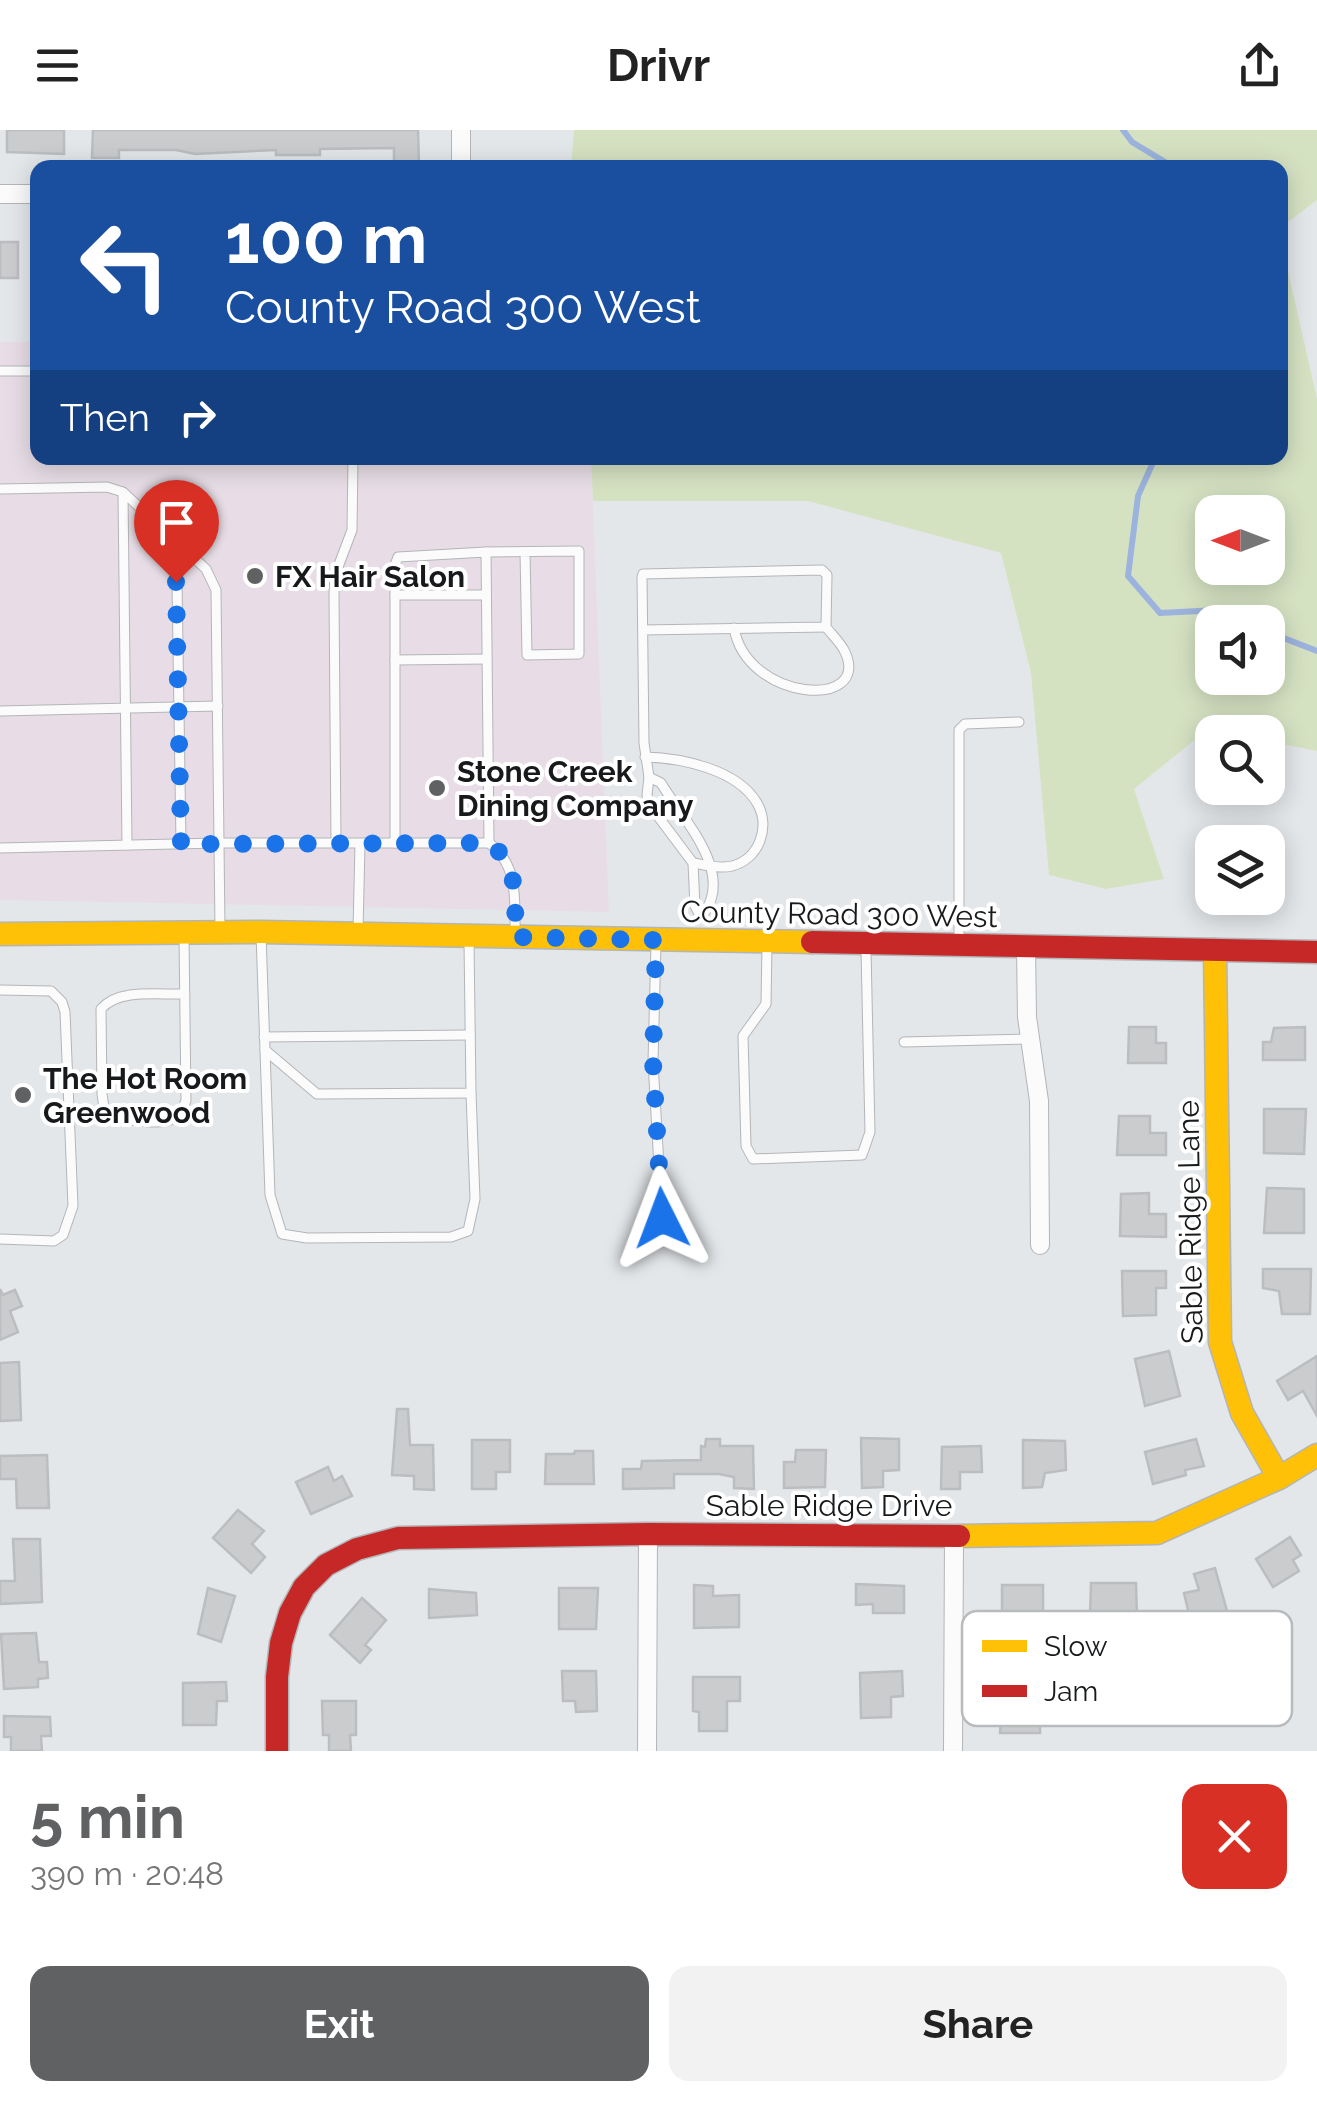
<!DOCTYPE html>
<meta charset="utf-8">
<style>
body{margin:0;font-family:Raleway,sans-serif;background:#f2f2f2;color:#222;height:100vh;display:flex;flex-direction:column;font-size:38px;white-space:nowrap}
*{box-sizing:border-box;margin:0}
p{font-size:32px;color:#767676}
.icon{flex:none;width:55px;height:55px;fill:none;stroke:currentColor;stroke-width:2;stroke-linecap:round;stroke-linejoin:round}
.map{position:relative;height:1621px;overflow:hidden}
.details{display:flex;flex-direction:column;background:#fff;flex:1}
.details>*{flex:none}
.top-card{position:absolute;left:30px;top:30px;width:1258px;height:305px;border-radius:20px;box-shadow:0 5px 25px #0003;background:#1a4fa0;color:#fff;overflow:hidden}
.needle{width:65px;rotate:270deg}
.tools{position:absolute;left:1195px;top:365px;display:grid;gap:20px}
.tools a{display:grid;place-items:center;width:90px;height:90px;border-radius:20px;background:#fff;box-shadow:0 5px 25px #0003;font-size:50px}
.pin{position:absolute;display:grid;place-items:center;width:85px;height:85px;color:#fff;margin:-102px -42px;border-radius:50% 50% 50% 0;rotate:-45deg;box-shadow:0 0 10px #0007}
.pin .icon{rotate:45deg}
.me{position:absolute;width:110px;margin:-55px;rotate:357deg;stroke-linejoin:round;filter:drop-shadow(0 0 8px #0008)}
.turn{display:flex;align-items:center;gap:35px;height:210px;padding:0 30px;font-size:45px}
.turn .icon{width:130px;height:130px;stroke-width:2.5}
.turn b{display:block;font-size:70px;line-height:85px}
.then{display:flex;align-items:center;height:95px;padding:0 30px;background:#0003;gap:20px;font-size:38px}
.round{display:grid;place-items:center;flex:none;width:105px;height:105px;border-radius:20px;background:#f2f2f2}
.summary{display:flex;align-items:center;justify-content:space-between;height:170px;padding:0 30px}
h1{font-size:60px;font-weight:700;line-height:75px;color:#5f6163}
.primary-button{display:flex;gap:20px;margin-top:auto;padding:20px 30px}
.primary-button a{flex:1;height:115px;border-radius:20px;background:#5f6163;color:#fff;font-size:40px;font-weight:700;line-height:115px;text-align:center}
.primary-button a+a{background:#f2f2f2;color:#222}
header{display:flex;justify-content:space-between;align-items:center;height:130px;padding:0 30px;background:#fff;font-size:45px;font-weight:700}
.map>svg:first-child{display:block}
.commercial{fill:#e8dde6}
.green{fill:#d5e2c2;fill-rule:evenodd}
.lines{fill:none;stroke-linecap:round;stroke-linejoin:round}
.stream{stroke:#9cb3dd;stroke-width:6}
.building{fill:#caccce;stroke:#bcbdc0;stroke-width:2.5}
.lane-casing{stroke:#b3b5b7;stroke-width:11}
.street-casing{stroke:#b3b5b7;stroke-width:20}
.slow-casing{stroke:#b3b5b7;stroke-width:25}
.jam-casing{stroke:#b3b5b7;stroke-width:25}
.lane{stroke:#fbfbfc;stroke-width:9}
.street{stroke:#fbfbfc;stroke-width:18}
.slow{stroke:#ffc107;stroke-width:22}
.jam{stroke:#c62828;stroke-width:22}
.route{stroke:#1a73e8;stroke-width:18;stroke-dasharray:0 32.4}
.poi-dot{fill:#5f6163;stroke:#fff;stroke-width:4}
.labels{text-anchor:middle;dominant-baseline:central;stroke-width:8;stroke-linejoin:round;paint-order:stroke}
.poi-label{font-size:30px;font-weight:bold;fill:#17191b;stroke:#fff;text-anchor:start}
.street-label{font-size:30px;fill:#17191b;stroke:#fff}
.key{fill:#fff;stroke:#b9babb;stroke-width:2.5}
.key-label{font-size:28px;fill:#17191b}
</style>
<header><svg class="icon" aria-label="menu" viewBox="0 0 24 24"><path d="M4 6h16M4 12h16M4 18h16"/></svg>Drivr<svg class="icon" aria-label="share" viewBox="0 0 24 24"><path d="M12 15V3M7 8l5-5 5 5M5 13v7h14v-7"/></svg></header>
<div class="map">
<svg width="1317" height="1621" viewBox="0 0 1317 1621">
<rect width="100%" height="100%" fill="#e4e7ea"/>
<polygon class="commercial" points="0,212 37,212 38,328 591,328 609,782 0,770"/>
<g class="green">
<polygon points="574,0 1317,0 1317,70 1280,98 1280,38 571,37"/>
<path d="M1280,106L1317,269V621L1268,611V602L1207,600L1134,659L1164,749L1106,759L1049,745L1031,543L1001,423L808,371H593L591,328H1280ZM1212,382H1268V438H1212ZM1212,492H1268V548H1212Z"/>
</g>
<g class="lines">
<g class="stream">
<polyline points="1123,0 1132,12 1175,38"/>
<polyline points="1155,328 1138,366 1128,446 1160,483 1256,478 1260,492"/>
<polyline points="1268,502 1317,521"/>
</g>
</g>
<g class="building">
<polygon points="7,0 64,0 64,24 7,22"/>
<polygon points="93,0 418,0 419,35 394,35 394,18 320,19 320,25 276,25 276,20 195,24 176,20 119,20 119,28 92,28"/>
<rect x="0" y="112" width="18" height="36"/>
<polygon points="1129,897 1156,897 1156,913 1166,913 1166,933 1128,933"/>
<polygon points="1305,897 1305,930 1263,930 1263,912 1271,912 1274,898"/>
<polygon points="1264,979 1306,979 1304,1024 1264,1023"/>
<polygon points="1119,986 1150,986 1150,1003 1166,1003 1166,1025 1117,1025"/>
<polygon points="1267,1058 1304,1059 1304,1103 1264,1103"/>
<polygon points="1149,1063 1149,1084 1166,1084 1166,1107 1120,1106 1121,1064"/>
<polygon points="1263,1139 1311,1139 1310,1184 1282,1184 1279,1161 1263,1158"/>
<polygon points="1122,1141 1166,1141 1166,1158 1156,1158 1156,1185 1123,1186"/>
<polygon points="0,1159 3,1165 15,1160 22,1176 10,1181 18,1202 0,1210"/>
<polygon points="1169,1221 1180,1266 1145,1276 1135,1229"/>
<polygon points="1317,1226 1317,1286 1303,1261 1288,1270 1277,1251"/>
<polygon points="19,1232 21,1290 0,1291 0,1233"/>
<polygon points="397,1279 408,1279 410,1315 433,1315 434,1360 414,1359 414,1346 392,1345"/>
<polygon points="861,1308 899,1309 899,1340 883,1341 883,1357 862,1358"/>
<polygon points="706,1309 720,1309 720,1316 753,1316 754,1359 734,1358 734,1347 719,1344 674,1344 674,1358 623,1359 623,1339 641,1339 642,1331 701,1330 701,1316 705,1317"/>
<polygon points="1196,1309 1204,1336 1185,1340 1186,1345 1153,1354 1145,1322"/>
<polygon points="472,1310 510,1310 510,1342 496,1342 496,1359 472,1359"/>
<polygon points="1023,1310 1065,1311 1066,1340 1045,1343 1042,1357 1023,1358"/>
<polygon points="981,1316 982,1342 960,1342 960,1359 941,1359 942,1317"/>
<polygon points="796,1320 826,1320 825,1357 784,1358 784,1332 795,1332"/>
<polygon points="575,1321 593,1321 594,1354 545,1354 546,1324 574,1324"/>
<polygon points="47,1325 49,1378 17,1378 16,1349 0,1349 0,1326"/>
<polygon points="328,1337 334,1351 342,1346 352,1366 311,1384 296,1352"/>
<polygon points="238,1380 264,1401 252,1414 265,1427 251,1443 213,1408"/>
<polygon points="1290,1407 1301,1425 1293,1430 1299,1441 1273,1457 1256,1429"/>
<polygon points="13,1409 40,1409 42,1472 0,1474 0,1451 15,1451"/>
<polygon points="1215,1438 1229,1488 1208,1495 1206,1489 1191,1493 1184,1463 1199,1460 1194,1444"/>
<polygon points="1091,1453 1136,1453 1137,1487 1090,1487"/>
<polygon points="856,1454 904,1456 904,1483 873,1483 873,1474 856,1475"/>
<polygon points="694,1455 713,1456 713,1466 739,1465 739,1497 694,1498"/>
<rect x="1002" y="1455" width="41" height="36"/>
<polygon points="208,1458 235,1466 221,1512 198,1504"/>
<polygon points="559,1458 598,1458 596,1499 559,1499"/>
<polygon points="429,1459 476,1463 477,1485 429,1488"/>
<polygon points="362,1468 386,1490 365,1515 371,1520 360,1533 330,1505"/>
<polygon points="36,1503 39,1532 47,1532 48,1548 38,1549 38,1557 4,1559 1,1504"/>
<polygon points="562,1541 596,1541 597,1581 576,1582 575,1571 563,1571"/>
<polygon points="902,1541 903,1566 891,1567 891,1587 861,1588 860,1543"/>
<polygon points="693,1547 740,1547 740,1571 727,1571 727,1601 699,1601 699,1582 693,1581"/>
<polygon points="226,1552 227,1571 217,1571 216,1595 183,1595 183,1553"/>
<polygon points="1003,1561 1040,1561 1040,1603 1000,1603"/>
<polygon points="322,1571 356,1571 356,1605 350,1605 351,1621 329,1621 329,1605 323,1605"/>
<polygon points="4,1586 50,1587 51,1606 41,1606 42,1621 11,1621 11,1607 4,1607"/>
</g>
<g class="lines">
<defs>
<g id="lane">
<polyline points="0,241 38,241"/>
<polyline points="0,359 107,357 123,362 206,439 216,460 220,799"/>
<polyline points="123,363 127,715"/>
<polyline points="180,414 177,452 181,714"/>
<polyline points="486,422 579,421 579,524 527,525 525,422"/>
<polyline points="395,465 486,465"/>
<path d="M734,498C747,572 872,580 845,522C841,513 832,505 826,497"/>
<polyline points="643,500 826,497 827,445 822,440 643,444 642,447 644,613 649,647"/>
<polyline points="395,530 487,529"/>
<polyline points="0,581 218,576"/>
<path d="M645,627C681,628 737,639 757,673C771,697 759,729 732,736C719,739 706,735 693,733"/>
<path d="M649,647L661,653C682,689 738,744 701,787L695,776L693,733L651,677L647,665Z"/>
<polyline points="336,713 334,464 335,445 352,400 353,328"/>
<polyline points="395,713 395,435 398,427 486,422 489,713"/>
<path d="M0,718L219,713H489C518,734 515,769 515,802"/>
<polyline points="358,801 360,714"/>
<polyline points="261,804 265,920 317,964 471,963 469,811"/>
<path d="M184,805L186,971C183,976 182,982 177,986C165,998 125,989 110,986L104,978L102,964L101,879C119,858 159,865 185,864"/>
<polyline points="959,809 959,600 965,594 1019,592"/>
<polyline points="656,813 653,932 662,1088"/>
<polyline points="767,815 766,874 743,906 746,1016 753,1029 862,1025 870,1002 866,820"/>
<polyline points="0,860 51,861 62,872 65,882 73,1076 63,1105 54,1111 0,1109"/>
<polyline points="264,907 470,905"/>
<polyline points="904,912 1031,909"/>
<polyline points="265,920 270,1065 282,1104 307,1108 451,1107 468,1101 475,1069 471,963"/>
</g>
<g id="street">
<polyline points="461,38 461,0"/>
<polyline points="0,64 38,64"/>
<polyline points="1026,818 1027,887 1039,971 1040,1115"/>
<polyline points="647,1621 648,1404"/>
<polyline points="953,1621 954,1406"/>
</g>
<g id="slow">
<polyline points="0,804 261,802 812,812"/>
<polyline points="1215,820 1220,1212 1242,1283 1279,1348"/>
<polyline points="959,1406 1157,1403 1279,1348 1317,1325"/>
</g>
<g id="jam">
<polyline points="812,812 1317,822"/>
<polyline points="277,1621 277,1547 281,1513 290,1483 304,1457 326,1435 357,1419 398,1408 648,1404 959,1406"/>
</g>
</defs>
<use href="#lane" class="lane-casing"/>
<use href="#street" class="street-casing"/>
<use href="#slow" class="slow-casing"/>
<use href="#jam" class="jam-casing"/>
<use href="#lane" class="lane"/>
<use href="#street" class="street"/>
<use href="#slow" class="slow"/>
<use href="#jam" class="jam"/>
</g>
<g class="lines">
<path class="route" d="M176,452L181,714L489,713C520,735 515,772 515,807L656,810L653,932L662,1088"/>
</g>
<g class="poi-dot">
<circle cx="255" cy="446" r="10"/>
<circle cx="437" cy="658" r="10"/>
<circle cx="23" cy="965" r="10"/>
</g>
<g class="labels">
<g class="poi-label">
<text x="275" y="446">FX Hair Salon</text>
<text x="457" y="641">Stone Creek<tspan x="457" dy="34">Dining Company</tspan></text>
<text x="43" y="948">The Hot Room<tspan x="43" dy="34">Greenwood</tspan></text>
</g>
<g class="street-label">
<text transform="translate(839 784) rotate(1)">County Road 300 West</text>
<text transform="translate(1190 1092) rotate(-91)">Sable Ridge Lane</text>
<text x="829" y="1375">Sable Ridge Drive</text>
</g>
</g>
<rect x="962" y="1481" width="330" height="115" rx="15" class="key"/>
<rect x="982" y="1510" width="45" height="12" fill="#ffc107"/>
<rect x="982" y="1555" width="45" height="12" fill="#c62828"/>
<g class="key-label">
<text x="1044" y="1526">Slow</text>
<text x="1044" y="1571">Jam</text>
</g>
</svg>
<div class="tools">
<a><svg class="needle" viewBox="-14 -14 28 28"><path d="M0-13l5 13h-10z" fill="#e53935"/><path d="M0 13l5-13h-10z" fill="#767676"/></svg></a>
<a><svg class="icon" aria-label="sound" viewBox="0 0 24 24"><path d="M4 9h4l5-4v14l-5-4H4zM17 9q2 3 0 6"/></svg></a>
<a><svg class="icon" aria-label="search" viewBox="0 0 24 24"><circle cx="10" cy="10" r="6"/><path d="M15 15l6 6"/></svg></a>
<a><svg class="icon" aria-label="layers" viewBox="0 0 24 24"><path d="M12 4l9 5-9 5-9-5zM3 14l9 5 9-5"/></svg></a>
</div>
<div class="pin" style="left:176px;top:452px;background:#d93025"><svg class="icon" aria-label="arrive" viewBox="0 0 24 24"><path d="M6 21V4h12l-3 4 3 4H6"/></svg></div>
<svg class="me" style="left:662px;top:1088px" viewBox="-20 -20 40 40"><path d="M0-17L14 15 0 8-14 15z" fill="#1a73e8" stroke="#fff" stroke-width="4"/></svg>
<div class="top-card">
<div class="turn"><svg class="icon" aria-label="left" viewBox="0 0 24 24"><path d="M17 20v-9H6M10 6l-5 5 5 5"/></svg><div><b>100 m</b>County Road 300 West</div></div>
<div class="then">Then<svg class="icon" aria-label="right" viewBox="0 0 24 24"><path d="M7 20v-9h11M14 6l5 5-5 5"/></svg></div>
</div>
</div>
<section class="details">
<div class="summary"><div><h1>5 min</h1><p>390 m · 20:48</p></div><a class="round" style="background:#d93025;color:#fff"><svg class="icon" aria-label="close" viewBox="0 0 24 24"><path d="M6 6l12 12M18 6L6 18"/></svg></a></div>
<div class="primary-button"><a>Exit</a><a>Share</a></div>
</section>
